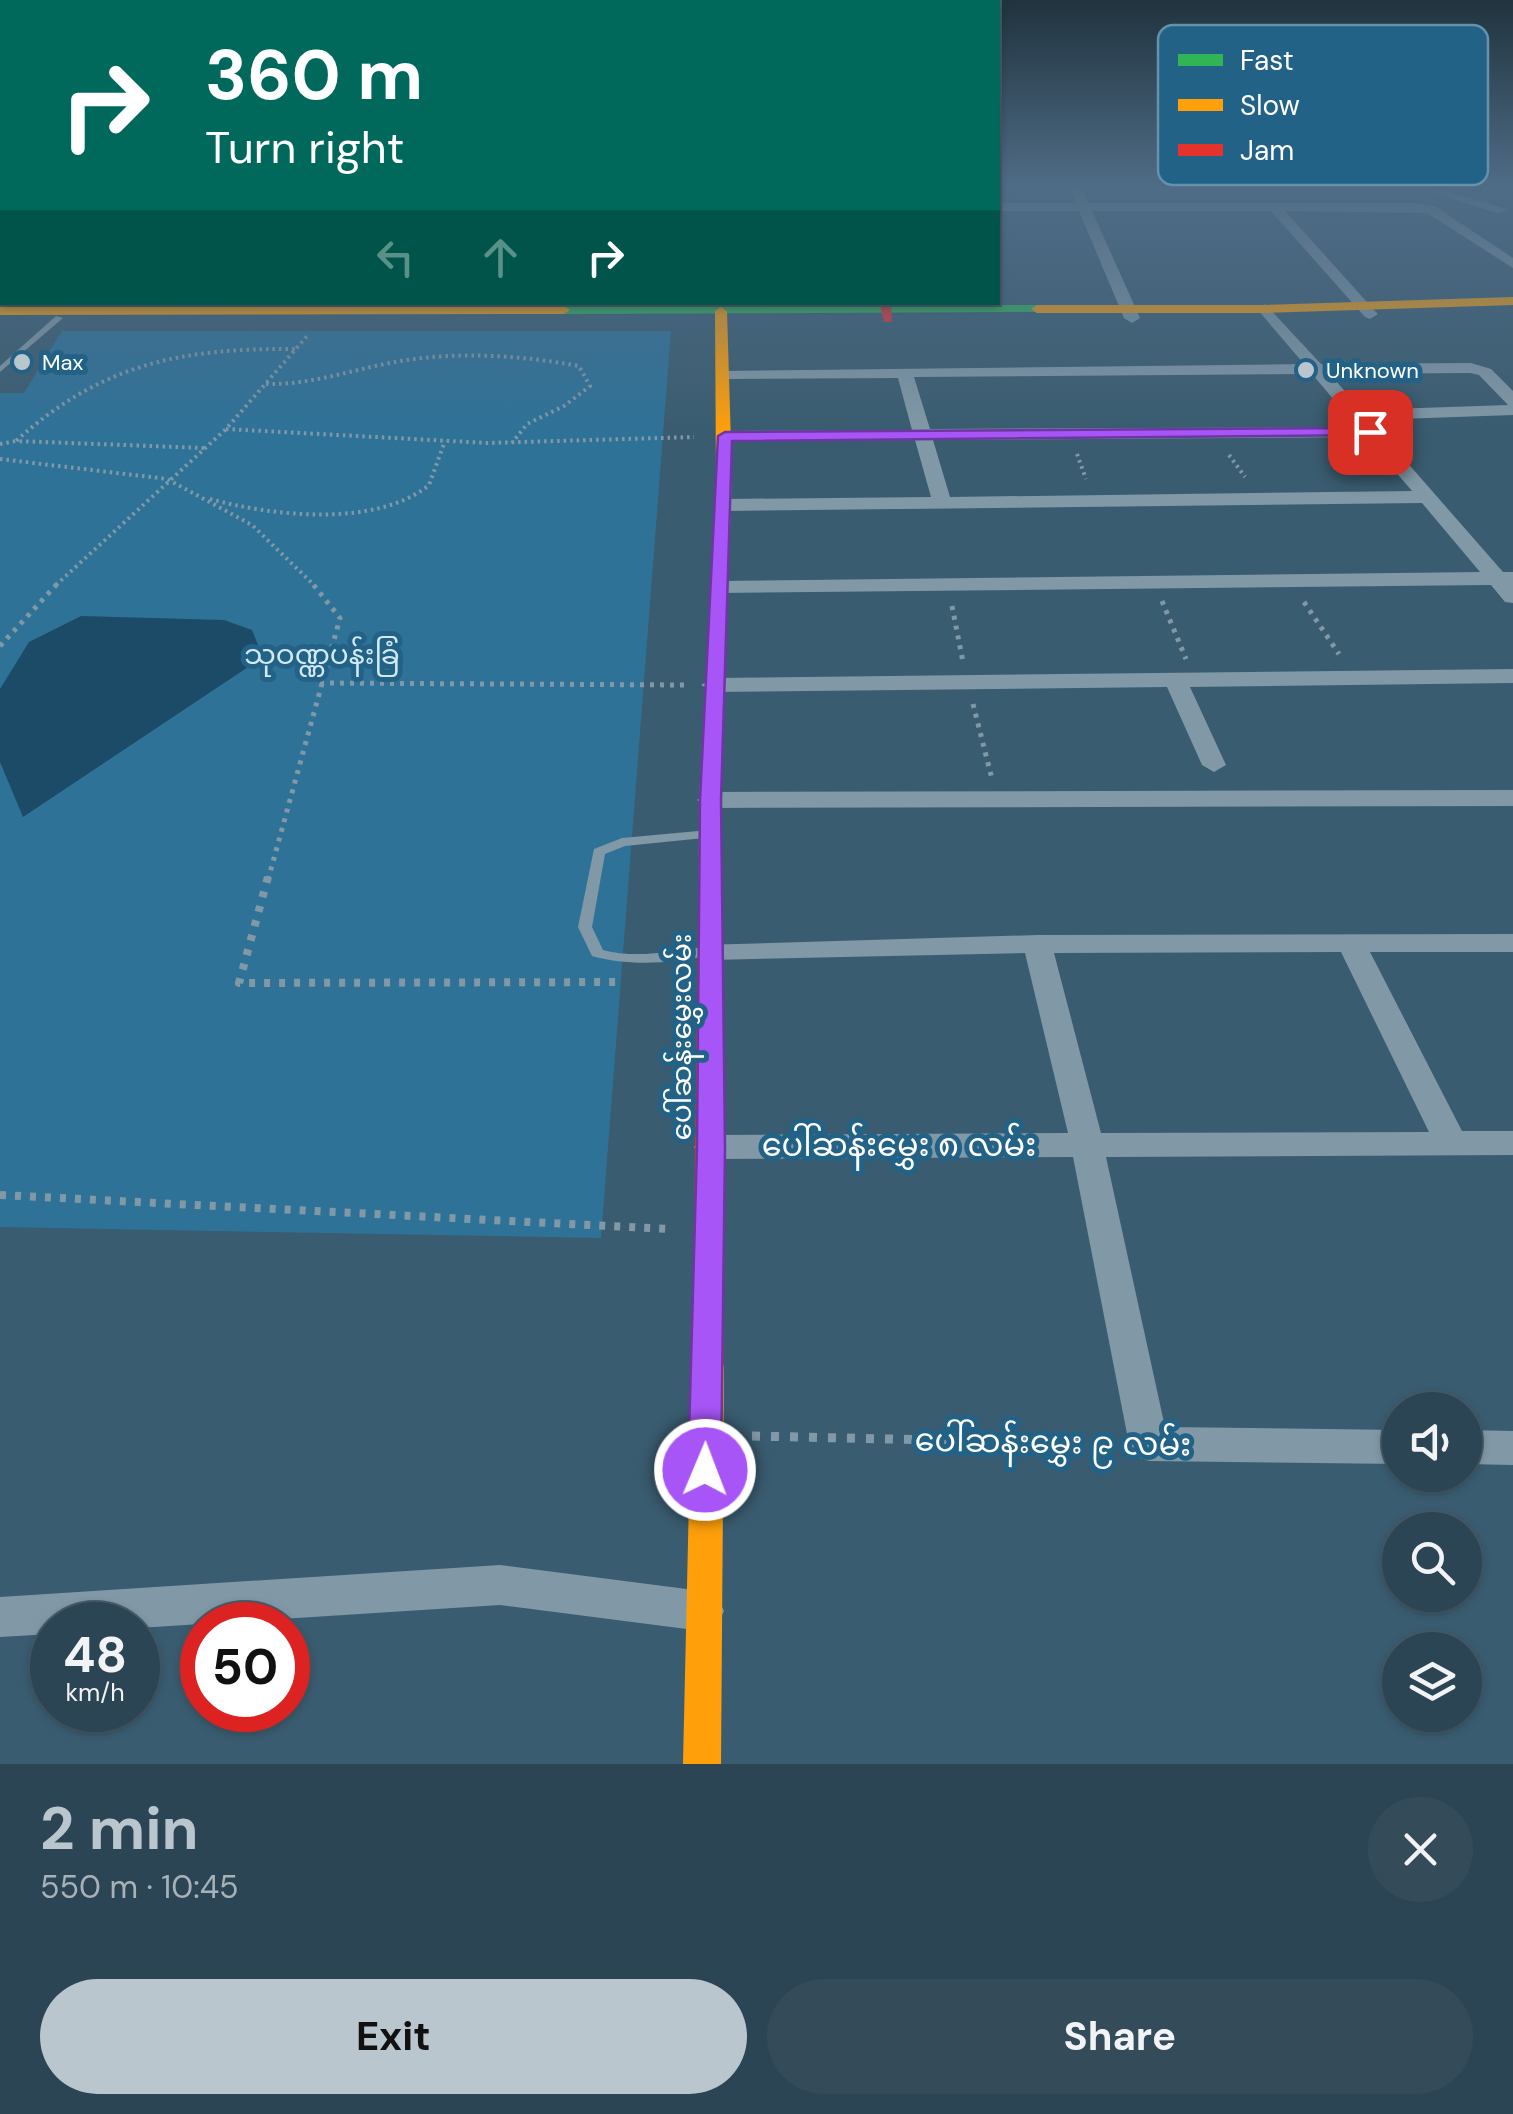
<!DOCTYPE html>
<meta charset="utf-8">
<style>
body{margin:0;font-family:"DM Sans","Noto Sans Myanmar",sans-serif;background:#344c5a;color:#f1f3f6;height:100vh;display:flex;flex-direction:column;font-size:38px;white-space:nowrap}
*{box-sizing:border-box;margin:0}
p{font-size:32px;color:#a6b1b8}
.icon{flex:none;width:55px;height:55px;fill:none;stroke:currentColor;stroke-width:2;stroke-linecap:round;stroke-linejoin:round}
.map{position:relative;height:1764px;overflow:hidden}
.details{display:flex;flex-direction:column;background:#2c4554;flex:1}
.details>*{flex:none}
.banner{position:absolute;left:0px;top:0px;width:1000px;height:305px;box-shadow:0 2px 8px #0004,0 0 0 2px #485d6b;background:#00695c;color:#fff;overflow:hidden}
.controls{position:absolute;left:1382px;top:1392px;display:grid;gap:20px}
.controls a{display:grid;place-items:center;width:100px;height:100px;border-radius:50%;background:#2c4554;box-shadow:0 2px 8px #0004,0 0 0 2px #485d6b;font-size:50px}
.speed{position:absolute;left:30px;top:1602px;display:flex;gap:20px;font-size:50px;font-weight:700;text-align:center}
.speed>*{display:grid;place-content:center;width:130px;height:130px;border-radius:50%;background:#2c4554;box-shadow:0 2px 8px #0004,0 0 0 2px #485d6b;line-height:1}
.speed small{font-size:25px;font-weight:400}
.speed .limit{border:15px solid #d22;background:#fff;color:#111}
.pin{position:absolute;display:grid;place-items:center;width:85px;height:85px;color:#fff;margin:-42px;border-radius:20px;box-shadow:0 5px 15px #0006}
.me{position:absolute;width:110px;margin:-55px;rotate:1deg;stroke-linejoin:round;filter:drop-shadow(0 0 8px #0008)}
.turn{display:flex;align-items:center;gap:35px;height:210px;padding:0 40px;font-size:45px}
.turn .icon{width:130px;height:130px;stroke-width:2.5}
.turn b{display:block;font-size:70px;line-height:85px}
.lanes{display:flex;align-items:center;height:95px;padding:0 40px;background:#0003;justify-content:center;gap:50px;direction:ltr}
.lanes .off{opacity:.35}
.round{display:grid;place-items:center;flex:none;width:105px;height:105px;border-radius:52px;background:#344c5a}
.head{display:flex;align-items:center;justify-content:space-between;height:170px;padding:0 40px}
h1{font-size:60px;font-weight:700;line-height:75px;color:#bac6cd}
.cta{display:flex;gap:20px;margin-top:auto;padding:20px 40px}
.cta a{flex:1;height:115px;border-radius:60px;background:#bac6cd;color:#111;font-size:40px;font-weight:700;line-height:115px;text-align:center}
.cta a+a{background:#344c5a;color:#f1f3f6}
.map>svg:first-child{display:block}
.green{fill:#2f7298}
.water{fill:#1c4b67}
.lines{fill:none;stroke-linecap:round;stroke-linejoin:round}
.path-far3{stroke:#8198a6;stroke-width:4;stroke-dasharray:2.5 4;stroke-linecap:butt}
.path-far2{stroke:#8198a6;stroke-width:5;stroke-dasharray:4 6;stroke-linecap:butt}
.path-far1{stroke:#8198a6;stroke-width:8;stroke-dasharray:6 9;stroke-linecap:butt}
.path{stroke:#8198a6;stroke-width:9;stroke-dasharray:8 11;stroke-linecap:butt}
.lane{fill:#8198a6;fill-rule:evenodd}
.street{fill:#8198a6;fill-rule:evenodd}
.fast{fill:#30b455;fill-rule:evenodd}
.slow{fill:#ff9f0a;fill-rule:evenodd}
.jam{fill:#e5322d;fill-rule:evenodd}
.route{fill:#a855f7;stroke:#6d37a1;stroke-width:2.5}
.poi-dot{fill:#bac6cd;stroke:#236287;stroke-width:4}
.labels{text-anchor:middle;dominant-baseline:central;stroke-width:10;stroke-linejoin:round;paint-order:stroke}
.far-poi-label{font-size:22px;fill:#fff;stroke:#236287;text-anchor:start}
.park-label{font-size:28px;fill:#d2eaf7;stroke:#236287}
.street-label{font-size:28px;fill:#fff;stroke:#236287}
.near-street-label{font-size:32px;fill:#fff;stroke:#236287}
.key{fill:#236287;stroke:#6591ab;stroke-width:2.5}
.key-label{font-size:28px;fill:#fff}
</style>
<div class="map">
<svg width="1513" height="1764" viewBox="0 0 1513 1764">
<rect width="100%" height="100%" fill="#3a5c70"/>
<polygon class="green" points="62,331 671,331 601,1238 0,1227 0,393 24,393"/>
<polygon class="water" points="81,616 224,620 252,630 263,657 23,817 0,762 0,689 29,642"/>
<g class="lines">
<g class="path-far3">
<path d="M266,384C311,385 351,370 395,362C456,351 518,355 579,366L590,386L564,406L527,424L512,443"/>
<polyline points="226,429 488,443 694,437"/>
<polyline points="0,444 16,441"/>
<path d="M204,448L16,441C102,363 183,348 296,349"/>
<polyline points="1077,454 1086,479"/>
<polyline points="1229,455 1245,477"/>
<polyline points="0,459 167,479 252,525 314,585"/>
<path d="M210,499C272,516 376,528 429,485L445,441"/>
<polyline points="56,585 226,429 308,335"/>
</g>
<g class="path-far2">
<polyline points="1162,601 1186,659"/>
<polyline points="1304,602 1339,654"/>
<polyline points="952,606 963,662"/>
<polyline points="0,646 58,583"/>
<polyline points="320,683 684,685"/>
<polyline points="973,704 992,779"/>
<polyline points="268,880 340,618 312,583"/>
</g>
<g class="path-far1">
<polyline points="268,877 239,983 624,982"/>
<polyline points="0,1195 668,1229"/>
</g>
<polyline class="path" points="752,1436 1114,1444"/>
<g class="lane">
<polygon points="56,316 63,318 0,372 0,366"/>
<path d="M709,830L716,834L714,837L625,846L605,854L592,927L603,950C637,959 672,951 706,947L711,949L713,952L711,955C672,963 631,967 592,956L578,927L594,849L622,838Z"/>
</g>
<g class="street">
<rect x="0" y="185" width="2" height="7"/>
<polygon points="1068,185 1080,185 1088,203 1418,203 1436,207 1513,258 1513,268 1427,213 1285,211 1375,311 1378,314 1370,319 1365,317 1271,211 1092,211 1140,318 1132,323 1124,318 1079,211 998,211 998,203 1076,203"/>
<polygon points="1409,185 1429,185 1508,210 1497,213"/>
<rect x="0" y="235" width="2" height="8"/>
<path d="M1265,304L1321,364L1471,363L1491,369L1513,391V415L1370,420L1503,572H1513V603L1505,602L1491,585L720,593L709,587L720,581L1480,572L1422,503L725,511L715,505L725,499L931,497L915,440L725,441L716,436L725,431L912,430L898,378L725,379L717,374L719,371L1304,364L1257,309ZM1470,373L1479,375L1508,405L1361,410L1330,374ZM1312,374L1357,427L930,429L914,377ZM1366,437L1412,491L950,497L933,440Z"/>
<polygon points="1513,669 1513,683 1190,687 1226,765 1214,772 1202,765 1167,687 713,692 701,685 713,678"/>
<polygon points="1513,790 1513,806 710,808 697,800 710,792"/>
<path d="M1513,934V952H1370L1462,1131H1513V1155L1106,1157L1165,1427L1400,1430V1464L1149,1461L1135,1456L1129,1444L1073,1157L711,1159L699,1155L694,1147L699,1139L711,1135L1068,1133L1025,953L711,960L701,957L696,951L701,945L1037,935ZM1341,952L1429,1132L1101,1133L1054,953Z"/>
<polygon points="1465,1430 1513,1431 1513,1465 1465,1464"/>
<polygon points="500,1565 702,1591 717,1597 724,1611 717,1625 702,1631 500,1605 138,1628 138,1625 52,1625 52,1634 0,1637 0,1597"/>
</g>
<g class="fast">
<polygon points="1037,305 1041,306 1041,312 564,314 558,310 564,306"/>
<polygon points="724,472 732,477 721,800 722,936 710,943 698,936 699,800 716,477"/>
</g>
<g class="slow">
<polygon points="1513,297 1513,305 1265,313 1037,313 1031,309 1037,305 1265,305"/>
<polygon points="0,307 564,306 570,310 564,314 0,315"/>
<polygon points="721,307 727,311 732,477 724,482 716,477 715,311"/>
<polygon points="708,1352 719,1356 724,1365 721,1764 683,1764 692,1365 697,1356"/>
</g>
<g class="jam">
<polygon points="879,302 891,302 892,322 884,322"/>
<polygon points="710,929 722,936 724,1365 719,1374 708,1378 697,1374 692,1365 698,936"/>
</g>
</g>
<linearGradient id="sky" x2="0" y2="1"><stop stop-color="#20333e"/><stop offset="0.43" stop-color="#4f6c86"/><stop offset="1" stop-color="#4f6c86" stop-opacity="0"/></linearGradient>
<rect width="1513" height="432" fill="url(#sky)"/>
<polygon class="route" points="1370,428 1378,432 1375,435 732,441 721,800 725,1147 721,1470 717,1481 705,1485 693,1481 688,1470 697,1147 700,800 718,436 725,432"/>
<g class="poi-dot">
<circle cx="22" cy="362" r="10"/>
<circle cx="1306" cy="370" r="10"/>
</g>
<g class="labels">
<g class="far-poi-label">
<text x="42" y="362">Max</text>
<text x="1326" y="370">Unknown</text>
</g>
<g class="park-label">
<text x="322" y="654">သုဝဏ္ဏပန်းခြံ</text>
</g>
<g class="street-label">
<text transform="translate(681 1037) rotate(-90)">ပေါ်ဆန်းမွှေးလမ်း</text>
</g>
<g class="near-street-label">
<text x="899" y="1145">ပေါ်ဆန်းမွှေး ၈ လမ်း</text>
<text transform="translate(1053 1442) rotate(1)">ပေါ်ဆန်းမွှေး ၉ လမ်း</text>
</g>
</g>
<rect x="1158" y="25" width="330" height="160" rx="15" class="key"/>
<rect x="1178" y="54" width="45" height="12" fill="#30b455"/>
<rect x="1178" y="99" width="45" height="12" fill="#ff9f0a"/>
<rect x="1178" y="144" width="45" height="12" fill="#e5322d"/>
<g class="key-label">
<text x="1240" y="70">Fast</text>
<text x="1240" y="115">Slow</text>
<text x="1240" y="160">Jam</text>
</g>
</svg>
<div class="controls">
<a><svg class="icon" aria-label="sound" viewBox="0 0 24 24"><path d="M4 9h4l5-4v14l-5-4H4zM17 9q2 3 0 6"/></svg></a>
<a><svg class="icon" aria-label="search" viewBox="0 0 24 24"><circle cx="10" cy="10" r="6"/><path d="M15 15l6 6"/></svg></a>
<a><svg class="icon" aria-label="layers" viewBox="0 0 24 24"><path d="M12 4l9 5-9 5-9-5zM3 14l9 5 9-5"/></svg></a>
</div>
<div class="speed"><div>48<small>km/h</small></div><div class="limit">50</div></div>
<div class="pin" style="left:1370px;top:432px;background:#d93025"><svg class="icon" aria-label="arrive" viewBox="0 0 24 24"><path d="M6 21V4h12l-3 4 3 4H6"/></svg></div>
<svg class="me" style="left:705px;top:1470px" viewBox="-20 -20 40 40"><circle r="17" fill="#a855f7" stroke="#fff" stroke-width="3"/><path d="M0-11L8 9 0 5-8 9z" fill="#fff"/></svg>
<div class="banner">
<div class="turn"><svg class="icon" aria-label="right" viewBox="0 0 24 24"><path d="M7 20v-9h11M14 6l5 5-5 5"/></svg><div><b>360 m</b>Turn right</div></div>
<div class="lanes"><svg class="icon off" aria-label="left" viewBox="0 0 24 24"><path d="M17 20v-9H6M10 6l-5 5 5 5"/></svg><svg class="icon off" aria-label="ahead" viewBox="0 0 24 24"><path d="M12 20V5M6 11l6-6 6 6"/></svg><svg class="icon" aria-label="right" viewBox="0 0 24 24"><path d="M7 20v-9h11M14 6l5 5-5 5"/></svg></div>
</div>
</div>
<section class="details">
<div class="head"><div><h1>2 min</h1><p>550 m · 10:45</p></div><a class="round"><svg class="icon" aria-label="close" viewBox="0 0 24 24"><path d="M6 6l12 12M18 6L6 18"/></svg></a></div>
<div class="cta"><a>Exit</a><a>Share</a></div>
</section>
